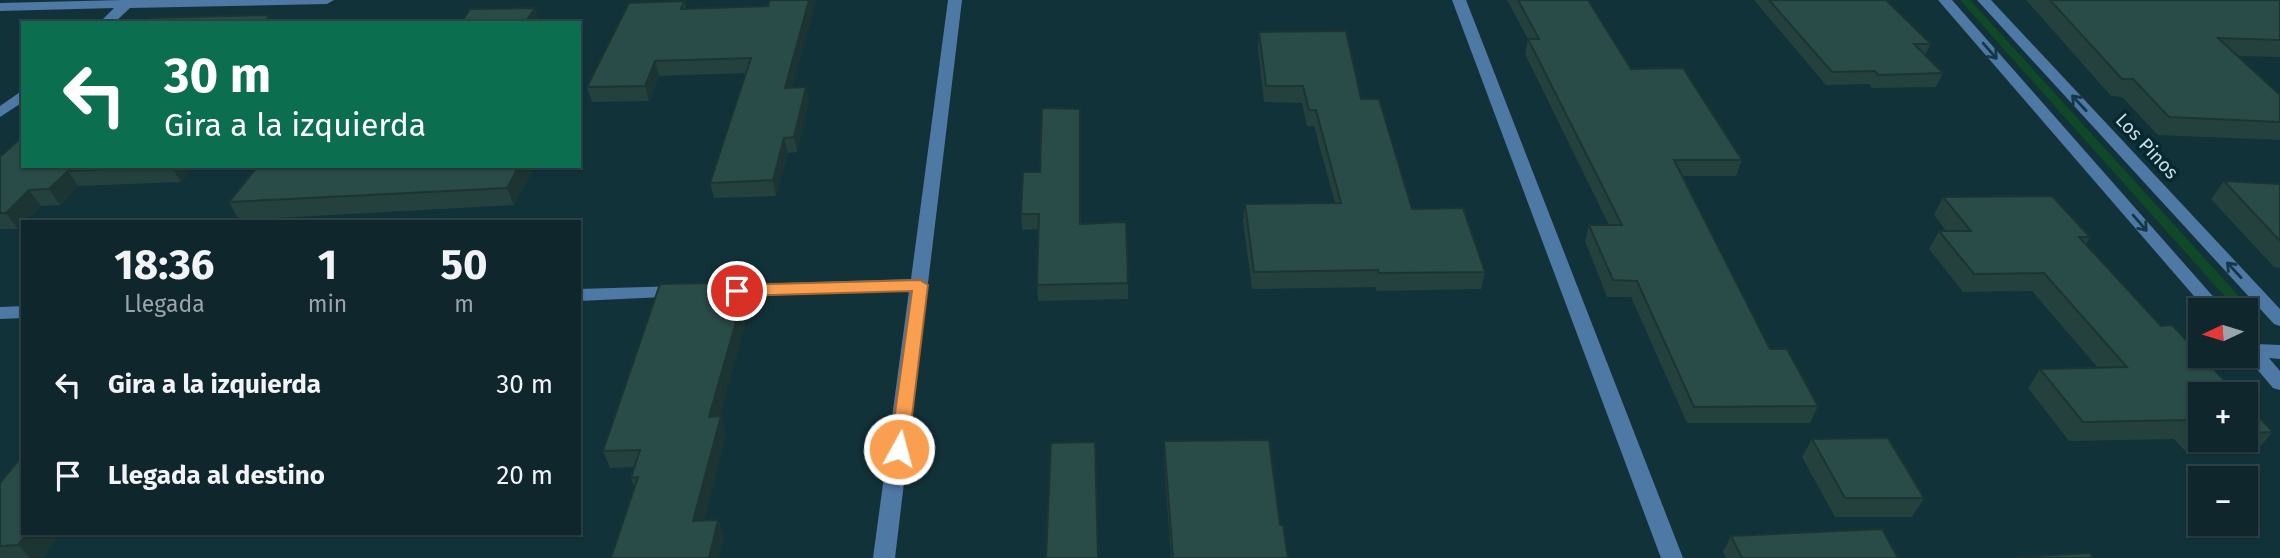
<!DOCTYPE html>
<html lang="es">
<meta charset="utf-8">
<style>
body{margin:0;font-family:"Fira Sans",sans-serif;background:#172e34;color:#f1f3f6;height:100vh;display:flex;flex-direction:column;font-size:26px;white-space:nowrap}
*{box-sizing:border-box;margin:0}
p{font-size:23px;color:#9ba5a9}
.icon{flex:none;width:38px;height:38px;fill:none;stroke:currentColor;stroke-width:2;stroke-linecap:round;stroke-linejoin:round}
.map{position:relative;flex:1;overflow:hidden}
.drawer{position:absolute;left:21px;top:220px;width:560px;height:315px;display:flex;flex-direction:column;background:#0e262c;border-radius:0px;box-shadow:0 2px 5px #0004,0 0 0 2px #2e4348}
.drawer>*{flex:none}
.banner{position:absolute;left:21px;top:21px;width:560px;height:147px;border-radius:0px;box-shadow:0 2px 5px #0004,0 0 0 2px #2e4348;background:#0b6e4f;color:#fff;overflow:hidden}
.needle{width:46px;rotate:266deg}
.buttons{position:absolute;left:2188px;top:298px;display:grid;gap:14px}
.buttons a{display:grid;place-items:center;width:70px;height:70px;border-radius:0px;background:#0e262c;box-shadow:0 2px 5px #0004,0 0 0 2px #2e4348;font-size:35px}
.pin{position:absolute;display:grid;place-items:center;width:60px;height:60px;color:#fff;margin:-30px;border:4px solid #fff;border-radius:50%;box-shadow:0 2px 7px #0007}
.me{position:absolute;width:77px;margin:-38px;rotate:7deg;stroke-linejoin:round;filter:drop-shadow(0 0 5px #0008)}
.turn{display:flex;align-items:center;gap:24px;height:147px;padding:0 28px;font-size:32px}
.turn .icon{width:91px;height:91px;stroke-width:2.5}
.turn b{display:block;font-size:49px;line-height:60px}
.eta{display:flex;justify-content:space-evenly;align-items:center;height:119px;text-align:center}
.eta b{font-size:42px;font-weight:700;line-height:49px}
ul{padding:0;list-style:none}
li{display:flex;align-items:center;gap:21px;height:91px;padding:0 28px}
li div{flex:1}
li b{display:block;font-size:26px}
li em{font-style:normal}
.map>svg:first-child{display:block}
.green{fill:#0f4928}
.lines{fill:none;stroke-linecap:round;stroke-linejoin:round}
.minor{fill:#4e79a5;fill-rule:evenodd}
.wall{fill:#24413e}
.shaded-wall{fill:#1d3532}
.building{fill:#2a4c48;stroke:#1d3532;stroke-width:2}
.oneway{stroke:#143847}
.route{fill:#fa9f50;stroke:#a26734;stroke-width:2}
.labels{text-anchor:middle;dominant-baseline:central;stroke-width:7;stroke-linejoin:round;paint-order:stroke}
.street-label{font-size:19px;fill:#ccdee3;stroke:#062830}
</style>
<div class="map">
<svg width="2280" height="558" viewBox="0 0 2280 558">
<rect width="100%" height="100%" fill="#12323a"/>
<polygon class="green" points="1960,0 1970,0 2256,315 2254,320 2245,318 2245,310 2237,310"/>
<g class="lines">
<g class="minor">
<polygon points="123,0 334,0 327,4 130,8 114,23 99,23 114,8 0,11 0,3"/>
<polygon points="948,0 962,0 895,558 873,558 909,291 724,297 715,291 724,285 911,279"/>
<polygon points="1452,0 1466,0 1683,558 1661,558"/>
<polygon points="1938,0 1952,0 2225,310 2206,310"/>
<polygon points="1977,0 1991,0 2280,309 2280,326 2274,324"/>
<polygon points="23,90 23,102 0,117 0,106"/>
<polygon points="679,286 685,288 688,292 685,296 579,301 579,289"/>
<polygon points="23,306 23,318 0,319 0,307"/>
<polygon points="2245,337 2256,344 2280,345 2280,359 2269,358 2280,371 2280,390 2273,388 2245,355"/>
</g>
</g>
<g class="wall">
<polygon points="816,0 792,88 806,87 809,102 797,152 788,153 776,196 714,198 710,183 746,73 659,76 649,101 592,102 587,87 684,1 686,9 768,6"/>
<polygon points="1507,0 1588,0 1631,69 1742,160 1736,176 1682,176 1770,349 1818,406 1810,423 1687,423 1631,297 1607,297 1585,241 1589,225 1609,225 1525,54 1528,39"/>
<polygon points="1754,0 1886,0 1931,44 1925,55 1943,73 1936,87 1872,88 1869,84 1826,85"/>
<polygon points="2026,0 2280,0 2280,57 2238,56 2280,95 2280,140 2158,135 2122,97 2111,96"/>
<polygon points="1259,32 1361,99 1412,209 1485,272 1481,289 1376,291 1376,287 1252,289 1243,221 1245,204 1335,203 1314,126 1307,126 1302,103 1264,102 1258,48"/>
<polygon points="1081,124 1080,224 1128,283 1128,299 1038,301 1037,285 1039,229 1022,230 1021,214 1040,172"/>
<polygon points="0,157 23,166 194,166 181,182 78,186 60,205 41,206 24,222 23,222 23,224 18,229 0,229"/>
<polygon points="258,166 535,166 514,205 239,220 229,202"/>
<polygon points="2224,181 2280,184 2280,268 2274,267 2211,199"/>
<polygon points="1943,197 2090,237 2086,244 2200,394 2200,439 2245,439 2245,403 2273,432 2256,451 2186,452 2174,439 2069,441 2028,388 2040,369 2098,368 2032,291 1963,292 1929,249 1939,231 1946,231 1934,215"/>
<polygon points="721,283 723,291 745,290 750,307 719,416 721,416 726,433 704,520 718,520 724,537 634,487 631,478 634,467 610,468 603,451"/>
<polygon points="1812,439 1924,498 1912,517 1835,517 1802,457"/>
<polygon points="1164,441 1280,525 1288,558 1171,558 1164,460"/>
<polygon points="0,483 23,534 60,534 43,558 0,558"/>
<polygon points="1731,536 1898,558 1726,558 1723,552"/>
</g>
<g class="shaded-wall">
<polygon points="809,0 816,0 788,103 785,88"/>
<polygon points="535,8 540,23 525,23"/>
<polygon points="270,15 273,23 263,23"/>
<polygon points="655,61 659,76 649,101 645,86"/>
<polygon points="806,87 809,102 797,152 794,137"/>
<polygon points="784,138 788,153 776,196 773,180"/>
<polygon points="171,166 194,166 181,182"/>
<polygon points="519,166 535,166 514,205 507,188"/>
<polygon points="68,171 78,186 60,205 49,189"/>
<polygon points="29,190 41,206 24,222 23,222 23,224 18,229 6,213"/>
<polygon points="721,283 726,299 718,291"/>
<polygon points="745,290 750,307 715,434 709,417"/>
<polygon points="721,416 726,433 700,538 693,521"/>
<polygon points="718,520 724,537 719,558 709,558"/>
<polygon points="26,534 60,534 43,558 30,558 18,545"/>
</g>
<g class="building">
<polygon points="770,0 809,0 785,88 806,87 794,137 784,138 773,180 710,183 751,58 655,61 645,86 587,87 629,3 684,1 681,9 768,6"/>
<polygon points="1518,0 1588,0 1631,69 1683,68 1742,160 1674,160 1770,349 1787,349 1818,406 1694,407 1637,281 1613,280 1589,225 1622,225 1528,39 1539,39"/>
<polygon points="1769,0 1886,0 1931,44 1914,44 1943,73 1878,75 1875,71 1832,72"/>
<polygon points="2050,0 2280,0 2280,40 2218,38 2280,95 2280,122 2169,117 2133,79 2122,79"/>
<polygon points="535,8 525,23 461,23 470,9"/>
<polygon points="270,15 263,23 146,23 151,18"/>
<polygon points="1346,31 1361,99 1379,99 1412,209 1463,208 1485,272 1379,273 1378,270 1254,272 1245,204 1341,203 1316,110 1309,110 1303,86 1266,86 1259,32"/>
<polygon points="1042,108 1080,109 1080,224 1126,222 1128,283 1037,285 1039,214 1021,214 1023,172 1040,172"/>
<polygon points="23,136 23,166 171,166 68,171 49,189 29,190 6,213 0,213 0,157"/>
<polygon points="258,166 519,166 507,188 229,202"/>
<polygon points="2224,181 2280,184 2280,241"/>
<polygon points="2052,196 2090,237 2079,237 2161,326 2172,325 2237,394 2200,394 2200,432 2189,420 2083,422 2040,369 2127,367 2044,273 1974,274 1939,231 1971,231 1943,197"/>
<polygon points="721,283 718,291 745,290 709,417 721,416 693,521 718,520 709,558 611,558 638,477 631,478 640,450 603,451 660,284"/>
<polygon points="2245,403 2273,432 2245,433"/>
<polygon points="1888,438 1924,498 1845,498 1812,439"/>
<polygon points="1269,440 1280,525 1283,525 1288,558 1173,558 1164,441"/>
<polygon points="1095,442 1098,558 1046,558 1051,443"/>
<polygon points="23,455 23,534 26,534 18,545 0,546 0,483"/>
<polygon points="1882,529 1898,558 1742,558 1731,536"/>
<polygon points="2090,553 2093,558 2019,558 2018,557"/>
</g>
<defs><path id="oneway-shaft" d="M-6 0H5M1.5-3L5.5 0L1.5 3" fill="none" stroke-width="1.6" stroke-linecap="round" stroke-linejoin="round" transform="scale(1.75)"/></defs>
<g class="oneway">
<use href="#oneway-shaft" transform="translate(1990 51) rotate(49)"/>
<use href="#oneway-shaft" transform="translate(2079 103) rotate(-133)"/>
<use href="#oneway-shaft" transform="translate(2140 223) rotate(49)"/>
<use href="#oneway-shaft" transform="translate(2234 270) rotate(-133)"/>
</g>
<polygon class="route" points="920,280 928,285 908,449 905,454 892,454 890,449 912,291 737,296 729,291 737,285"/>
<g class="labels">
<g class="street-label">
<text transform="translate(2147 146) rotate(47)">Los Pinos</text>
</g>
</g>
</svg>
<div class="buttons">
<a><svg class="needle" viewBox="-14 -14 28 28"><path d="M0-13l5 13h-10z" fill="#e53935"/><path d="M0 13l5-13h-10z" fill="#9ba5a9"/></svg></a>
<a>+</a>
<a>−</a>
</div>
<div class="pin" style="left:737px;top:291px;background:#d93025"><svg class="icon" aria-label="arrive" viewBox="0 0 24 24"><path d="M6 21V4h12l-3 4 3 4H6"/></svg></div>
<svg class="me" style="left:899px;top:449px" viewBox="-20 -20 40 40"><circle r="17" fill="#fa9f50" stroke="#fff" stroke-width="3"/><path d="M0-11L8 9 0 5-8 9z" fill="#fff"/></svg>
<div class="banner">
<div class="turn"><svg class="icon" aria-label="left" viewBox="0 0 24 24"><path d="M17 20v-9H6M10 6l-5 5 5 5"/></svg><div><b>30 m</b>Gira a la izquierda</div></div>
</div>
<section class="drawer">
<div class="eta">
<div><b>18:36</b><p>Llegada</p></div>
<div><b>1</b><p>min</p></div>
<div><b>50</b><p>m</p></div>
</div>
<ul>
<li><svg class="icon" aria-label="left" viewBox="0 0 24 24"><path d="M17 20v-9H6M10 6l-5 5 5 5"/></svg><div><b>Gira a la izquierda</b></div><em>30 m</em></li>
<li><svg class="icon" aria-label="arrive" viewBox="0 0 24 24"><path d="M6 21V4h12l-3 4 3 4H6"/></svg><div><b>Llegada al destino</b></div><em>20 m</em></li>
</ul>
</section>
</div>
